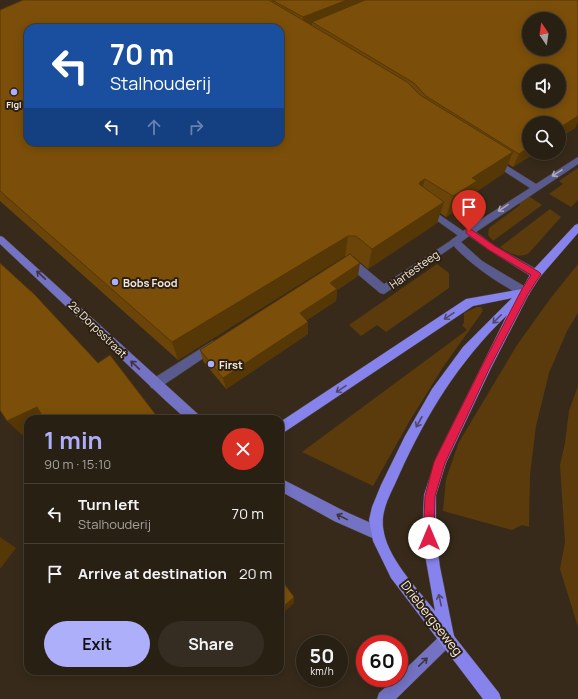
<!DOCTYPE html>
<meta charset="utf-8">
<style>
body{margin:0;font-family:Manrope,sans-serif;background:#352d22;color:#f1f3f6;height:100vh;display:flex;flex-direction:column;font-size:15px;white-space:nowrap}
*{box-sizing:border-box;margin:0}
p{font-size:13px;color:#a5a3a0}
.icon{flex:none;width:22px;height:22px;fill:none;stroke:currentColor;stroke-width:2;stroke-linecap:round;stroke-linejoin:round}
.map{position:relative;flex:1;overflow:hidden}
.drawer{position:absolute;left:24px;top:415px;width:260px;height:260px;display:flex;flex-direction:column;background:#292014;border-radius:12px;box-shadow:0 2px 10px #0003,0 0 0 1px #453e34}
.drawer>*{flex:none}
.top-card{position:absolute;left:24px;top:24px;width:260px;height:122px;border-radius:12px;box-shadow:0 2px 10px #0003,0 0 0 1px #453e34;background:#1a4fa0;color:#fff;overflow:hidden}
.needle{width:26px;rotate:347deg}
.controls{position:absolute;left:522px;top:12px;display:grid;gap:8px}
.controls a{display:grid;place-items:center;width:44px;height:44px;border-radius:50%;background:#292014;box-shadow:0 2px 10px #0003,0 0 0 1px #453e34;font-size:20px}
.speed{position:absolute;left:296px;top:635px;display:flex;gap:8px;font-size:20px;font-weight:700;text-align:center}
.speed>*{display:grid;place-content:center;width:52px;height:52px;border-radius:50%;background:#292014;box-shadow:0 2px 10px #0003,0 0 0 1px #453e34;line-height:1}
.speed small{font-size:10px;font-weight:400}
.speed .limit{border:6px solid #d22;background:#fff;color:#111}
.pin{position:absolute;display:grid;place-items:center;width:34px;height:34px;color:#fff;margin:-41px -17px;border-radius:50% 50% 50% 0;rotate:-45deg;box-shadow:0 0 4px #0007}
.pin .icon{rotate:45deg}
.me{position:absolute;width:44px;margin:-22px;rotate:0deg;stroke-linejoin:round;filter:drop-shadow(0 0 3px #0008)}
.turn{display:flex;align-items:center;gap:14px;height:84px;padding:0 20px;font-size:18px}
.turn .icon{width:52px;height:52px;stroke-width:2.5}
.turn b{display:block;font-size:28px;line-height:34px}
.lanes{display:flex;align-items:center;height:38px;padding:0 20px;background:#0003;justify-content:center;gap:20px;direction:ltr}
.lanes .off{opacity:.35}
.round{display:grid;place-items:center;flex:none;width:42px;height:42px;border-radius:21px;background:#352d22}
.headline{display:flex;align-items:center;justify-content:space-between;height:68px;padding:0 20px}
h1{font-size:24px;font-weight:700;line-height:30px;color:#adaffb}
.action{display:flex;gap:8px;margin-top:auto;padding:8px 20px}
.action a{flex:1;height:46px;border-radius:24px;background:#adaffb;color:#111;font-size:16px;font-weight:700;line-height:46px;text-align:center}
.action a+a{background:#352d22;color:#f1f3f6}
ul{padding:0;list-style:none}
li{display:flex;align-items:center;gap:12px;height:60px;padding:0 20px;border-top:1px solid #453e34}
li div{flex:1}
li b{display:block;font-size:15px}
li em{font-style:normal}
.map>svg:first-child{display:block}
.green{fill:#5b3b0c}
.lines{fill:none;stroke-linecap:round;stroke-linejoin:round}
.service-casing{stroke:#514536;stroke-width:1}
.minor-casing{stroke:#514536;stroke-width:1}
.secondary-casing{stroke:#514536;stroke-width:1}
.primary-casing{stroke:#514536;stroke-width:1}
.service{fill:#595a8d;fill-rule:evenodd}
.minor{fill:#595a8d;fill-rule:evenodd}
.secondary{fill:#7372c3;fill-rule:evenodd}
.primary{fill:#8683ed;fill-rule:evenodd}
.wall{fill:#6a4408;fill-rule:evenodd}
.shaded-wall{fill:#563706}
.building{fill:#7b4f09;stroke:#563706;fill-rule:evenodd}
.oneway{stroke:#ada9bb}
.oneway2{stroke:#3e343e}
.oneway3{stroke:#514869}
.route{fill:#e11d48;stroke:#92132f}
.poi-dot{fill:#adaffb;stroke:#2d2011;stroke-width:1.5}
.labels{text-anchor:middle;dominant-baseline:central;stroke-width:4;stroke-linejoin:round;paint-order:stroke}
.far-poi-label{font-size:9px;font-weight:bold;fill:#f2eae0;stroke:#2d2011}
.street-label{font-size:11px;fill:#f2eae0;stroke:#2d2011}
.poi-label{font-size:11px;font-weight:bold;fill:#f2eae0;stroke:#2d2011;text-anchor:start}
.near-street-label{font-size:13px;fill:#f2eae0;stroke:#2d2011}
</style>
<div class="map">
<svg width="578" height="699" viewBox="0 0 578 699">
<rect width="100%" height="100%" fill="#372a1a"/>
<g class="green">
<polygon points="578,168 578,200 571,207 549,194 563,184 559,181"/>
<polygon points="527,195 542,205 493,241 488,235 489,228 520,205 517,199"/>
<path d="M550,209L561,217L529,253C519,259 509,253 500,247Z"/>
<polygon points="437,264 449,273 449,288 386,332 377,325 361,336 349,325"/>
<polygon points="578,264 578,313 567,331 549,373 536,426 530,475 529,527 522,525 512,530 443,511 446,479 459,442 517,345 550,299"/>
<polygon points="477,307 481,307 483,311 443,367 409,422 373,486 302,452 467,330 462,325 464,323 464,313"/>
<polygon points="578,386 578,627 560,569 565,542 560,465 565,443 569,411"/>
</g>
<g class="lines">
<defs>
<g id="service">
<polygon points="428,207 466,233 468,235 466,237 460,237 425,212 423,210"/>
<polygon points="455,238 460,241 458,243 384,294 380,293 342,261 346,257 352,257 384,284"/>
<polygon points="213,341 217,343 218,346 217,349 159,388 155,389 151,388 149,384 151,380"/>
</g>
<path id="minor" d="M493,157L536,184L578,157V164L476,232L495,246L540,271L541,274L540,277H532L489,250L469,236L461,242L482,261L529,289L530,292L529,295L525,296C506,290 461,258 450,241L466,229L530,188L490,162L489,160Z"/>
<g id="secondary">
<polygon points="0,236 3,237 199,415 201,419 186,419 166,401 0,244"/>
<polygon points="280,478 344,511 382,528 384,533 382,538 377,540 334,521 280,491"/>
<polygon points="448,631 453,633 455,638 453,643 396,699 377,699 379,693 396,678 399,678 399,675 443,633"/>
</g>
<path id="primary" d="M578,224V233L540,277L529,294L491,368L446,463L436,495V538L440,567L454,636L499,693L501,699H483L391,578L373,541L369,520L372,507L381,485L405,436L432,389L463,347L512,298L473,306L280,435V422L466,299L522,289L532,271L575,225ZM507,315L436,458L424,495L422,538L435,611C417,588 386,557 383,527C381,508 392,492 399,475C428,412 457,364 507,315Z"/>
</defs>
<use href="#service" class="service-casing"/>
<use href="#minor" class="minor-casing"/>
<use href="#secondary" class="secondary-casing"/>
<use href="#primary" class="primary-casing"/>
<use href="#service" class="service"/>
<use href="#minor" class="minor"/>
<use href="#secondary" class="secondary"/>
<use href="#primary" class="primary"/>
</g>
<path class="wall" d="M23,0H578L577,123L575,128L559,138V123L529,153H535L513,167L508,164L504,173L473,194L470,202L446,217L440,213L437,223L368,269L353,256H352L358,276L337,290L336,301L307,320L308,334L226,389L203,361L200,350L347,256H345L178,360L0,201V10ZM280,28V142H28Z"/>
<g class="shaded-wall">
<polygon points="347,0 378,0 312,22 312,27 303,30 303,17"/>
<polygon points="578,114 578,122 575,128 559,138 559,128"/>
<polygon points="529,147 529,153 535,153 513,167 519,154"/>
<polygon points="513,152 504,173 473,194 470,202 446,217 453,196 472,178"/>
<polygon points="425,179 419,200 420,182"/>
<polygon points="444,202 437,223 368,269 372,249"/>
<polygon points="348,236 345,256 178,360 172,342"/>
<polygon points="360,263 358,276 337,290 336,301 299,325 300,313 330,283"/>
<polygon points="308,322 308,334 226,389 223,378"/>
<polygon points="37,407 47,419 28,419 28,432 22,435 7,421"/>
<polygon points="0,537 16,548 0,569"/>
<polygon points="294,597 294,603 280,616 280,610"/>
<polygon points="216,671 222,671 219,674 214,672"/>
</g>
<g class="building">
<path d="M23,0H269L407,82L420,95L513,152L472,178L477,181L453,196L425,179L420,182L419,184L444,202L372,249L356,236H348L172,342L0,191V10ZM28,28H280V142H28Z"/>
<polygon points="272,0 347,0 303,17"/>
<path d="M365,0H578V116L559,128V123H529V147L519,154L426,96L414,83L312,22ZM529,19H559V49H529ZM529,71H559V101H529Z"/>
<polygon points="350,254 360,263 330,283 337,289 300,313 308,322 223,378 200,350"/>
<polygon points="0,263 35,295 98,363 110,355 159,419 44,419 37,407 7,421 0,410"/>
<polygon points="280,578 294,597 280,610"/>
</g>
<defs><path id="oneway-shaft" d="M-6 0H5M1.5-3L5.5 0L1.5 3" fill="none" stroke-width="1.6" stroke-linecap="round" stroke-linejoin="round"/></defs>
<g class="oneway">
<use href="#oneway-shaft" transform="translate(557 173) rotate(148)"/>
<use href="#oneway-shaft" transform="translate(503 208) rotate(146)"/>
</g>
<g class="oneway2">
<use href="#oneway-shaft" transform="translate(41 275) rotate(-137)"/>
<use href="#oneway-shaft" transform="translate(135 365) rotate(-136)"/>
<use href="#oneway-shaft" transform="translate(342 517) rotate(-154)"/>
<use href="#oneway-shaft" transform="translate(423 662) rotate(-44)"/>
</g>
<g class="oneway3">
<use href="#oneway-shaft" transform="translate(449 316) rotate(146)"/>
<use href="#oneway-shaft" transform="translate(497 319) rotate(135)"/>
<use href="#oneway-shaft" transform="translate(341 389) rotate(146)"/>
<use href="#oneway-shaft" transform="translate(419 422) rotate(119)"/>
<use href="#oneway-shaft" transform="translate(440 600) rotate(-102)"/>
</g>
<polygon class="route" points="469,228 495,246 539,272 541,274 528,294 490,367 445,463 435,496 434,538 433,542 429,544 425,542 423,538 425,496 434,462 484,362 522,289 531,275 489,250 466,233 466,229"/>
<g class="poi-dot">
<circle cx="14" cy="92" r="4"/>
<circle cx="115" cy="282" r="4"/>
<circle cx="211" cy="364" r="4"/>
</g>
<g class="labels">
<g class="far-poi-label">
<text x="14" y="104">Figi</text>
</g>
<g class="street-label">
<text transform="translate(414 269) rotate(-35)">Hartesteeg</text>
<text transform="translate(98 329) rotate(44)">2e Dorpsstraat</text>
</g>
<g class="poi-label">
<text x="123" y="282">Bobs Food</text>
<text x="219" y="364">First</text>
</g>
<g class="near-street-label">
<text transform="translate(432 618) rotate(52)">Driebergseweg</text>
</g>
</g>
</svg>
<div class="controls">
<a><svg class="needle" viewBox="-14 -14 28 28"><path d="M0-13l5 13h-10z" fill="#e53935"/><path d="M0 13l5-13h-10z" fill="#a5a3a0"/></svg></a>
<a><svg class="icon" aria-label="sound" viewBox="0 0 24 24"><path d="M4 9h4l5-4v14l-5-4H4zM17 9q2 3 0 6"/></svg></a>
<a><svg class="icon" aria-label="search" viewBox="0 0 24 24"><circle cx="10" cy="10" r="6"/><path d="M15 15l6 6"/></svg></a>
</div>
<div class="speed"><div>50<small>km/h</small></div><div class="limit">60</div></div>
<div class="pin" style="left:469px;top:231px;background:#d93025"><svg class="icon" aria-label="arrive" viewBox="0 0 24 24"><path d="M6 21V4h12l-3 4 3 4H6"/></svg></div>
<svg class="me" style="left:429px;top:538px" viewBox="-20 -20 40 40"><circle r="19" fill="#fff"/><path d="M0-13L10 11 0 6-10 11z" fill="#e11d48"/></svg>
<div class="top-card">
<div class="turn"><svg class="icon" aria-label="left" viewBox="0 0 24 24"><path d="M17 20v-9H6M10 6l-5 5 5 5"/></svg><div><b>70 m</b>Stalhouderij</div></div>
<div class="lanes"><svg class="icon" aria-label="left" viewBox="0 0 24 24"><path d="M17 20v-9H6M10 6l-5 5 5 5"/></svg><svg class="icon off" aria-label="ahead" viewBox="0 0 24 24"><path d="M12 20V5M6 11l6-6 6 6"/></svg><svg class="icon off" aria-label="right" viewBox="0 0 24 24"><path d="M7 20v-9h11M14 6l5 5-5 5"/></svg></div>
</div>
<section class="drawer">
<div class="headline"><div><h1>1 min</h1><p>90 m · 15:10</p></div><a class="round" style="background:#d93025;color:#fff"><svg class="icon" aria-label="close" viewBox="0 0 24 24"><path d="M6 6l12 12M18 6L6 18"/></svg></a></div>
<ul>
<li><svg class="icon" aria-label="left" viewBox="0 0 24 24"><path d="M17 20v-9H6M10 6l-5 5 5 5"/></svg><div><b>Turn left</b><p>Stalhouderij</p></div><em>70 m</em></li>
<li><svg class="icon" aria-label="arrive" viewBox="0 0 24 24"><path d="M6 21V4h12l-3 4 3 4H6"/></svg><div><b>Arrive at destination</b></div><em>20 m</em></li>
</ul>
<div class="action"><a>Exit</a><a>Share</a></div>
</section>
</div>
